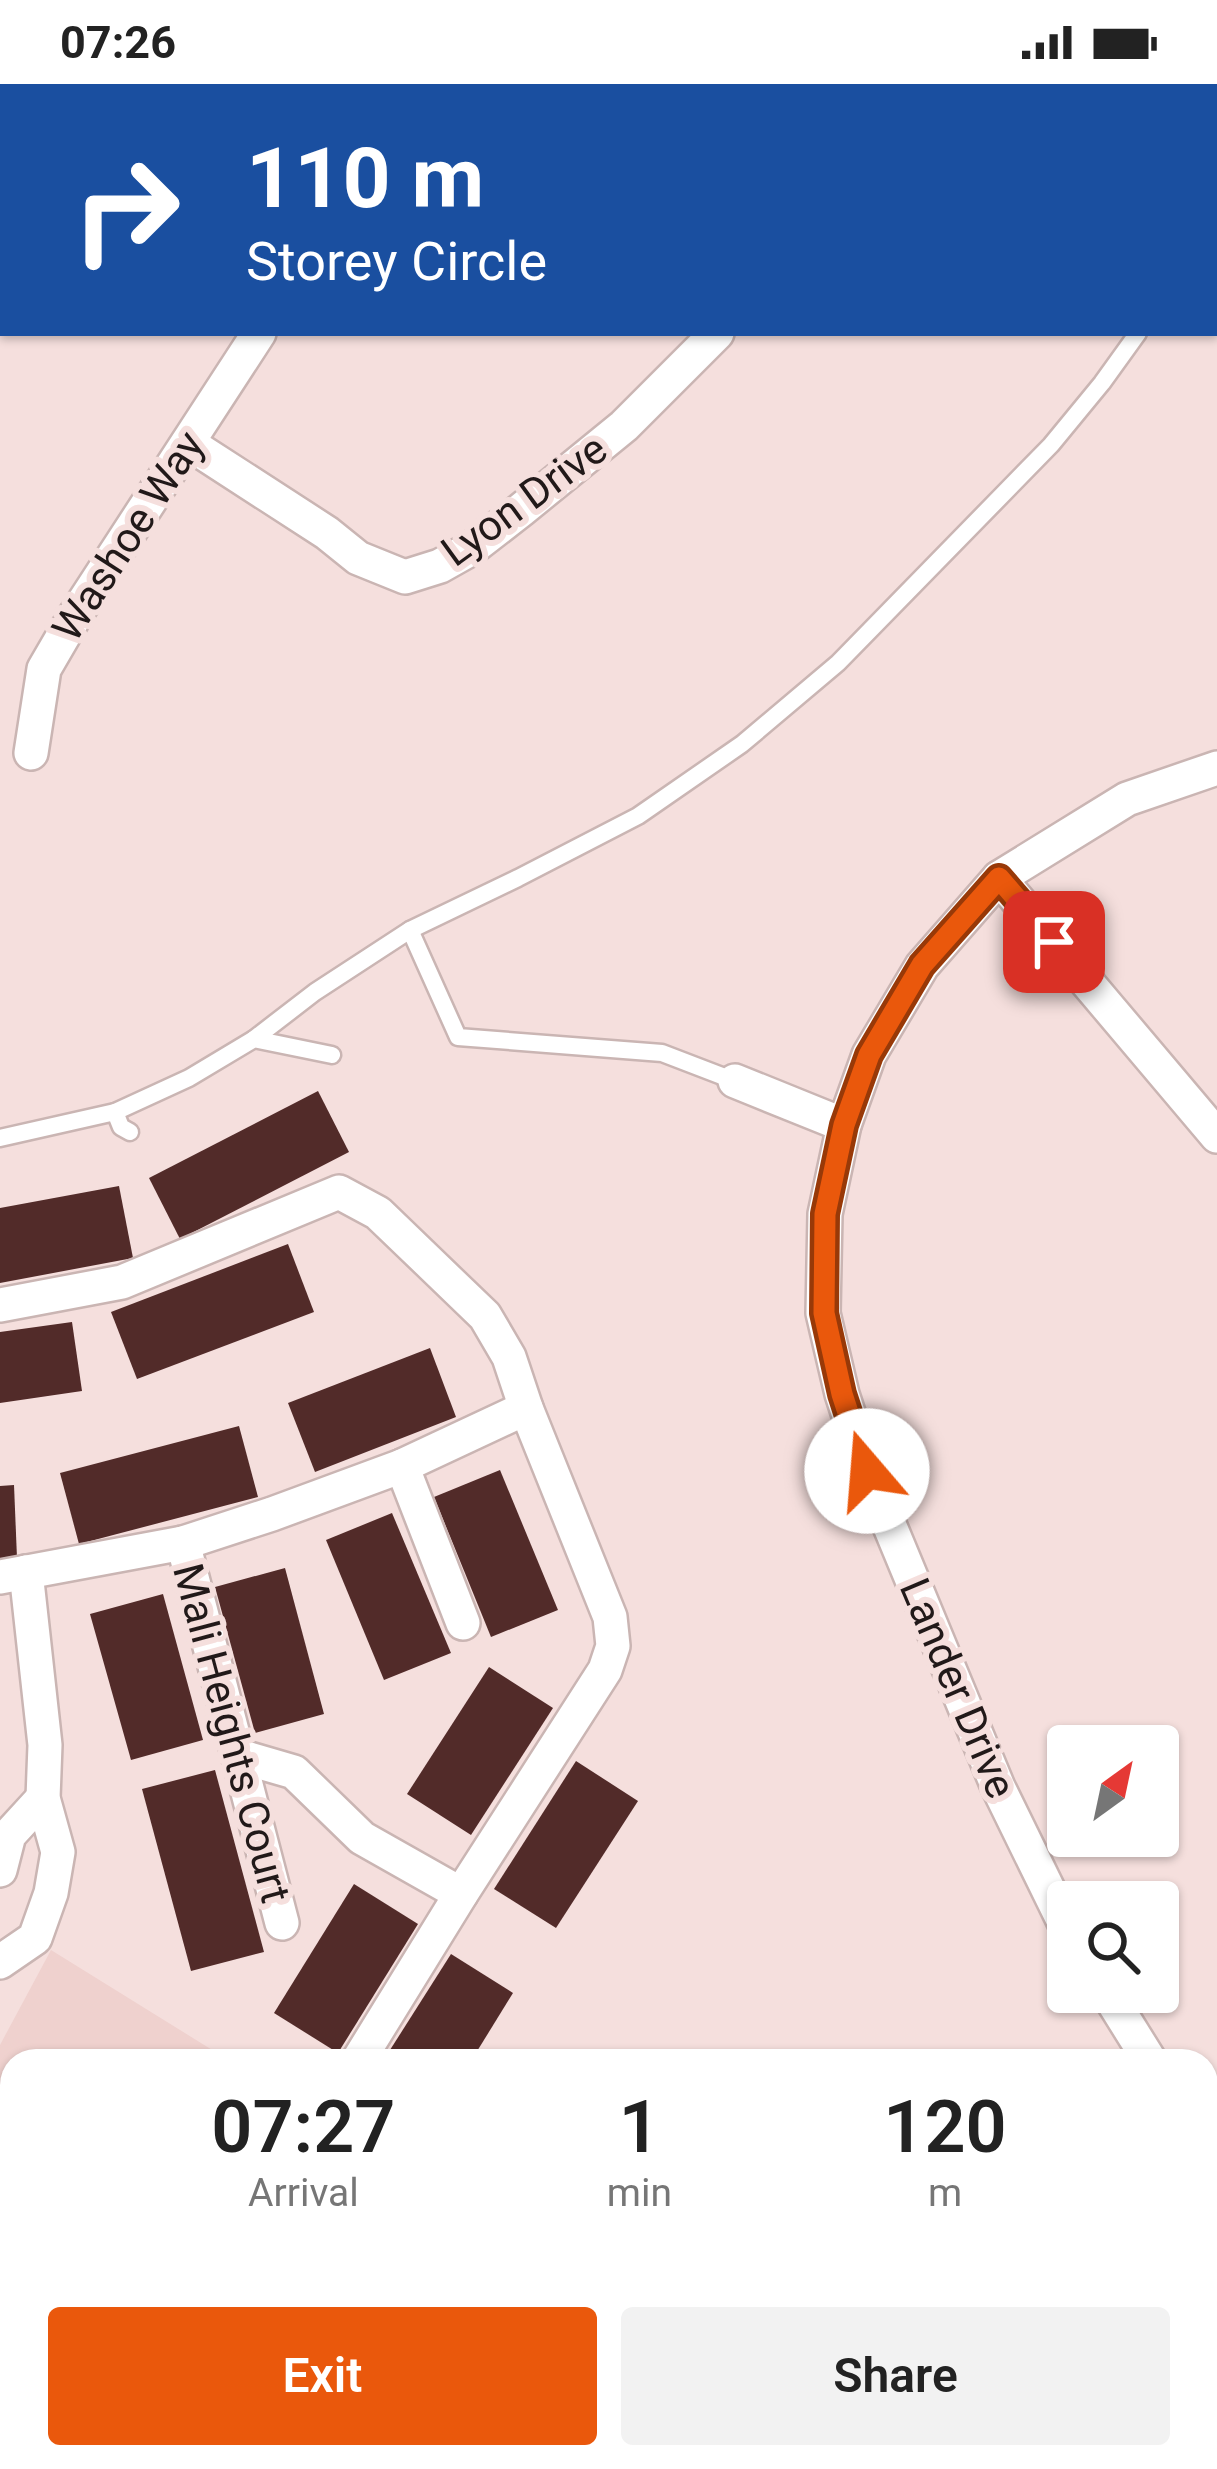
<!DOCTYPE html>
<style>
body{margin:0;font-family:Roboto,sans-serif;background:#f2f2f2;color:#222;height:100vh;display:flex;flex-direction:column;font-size:45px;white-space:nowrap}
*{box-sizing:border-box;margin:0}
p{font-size:39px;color:#767676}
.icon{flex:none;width:66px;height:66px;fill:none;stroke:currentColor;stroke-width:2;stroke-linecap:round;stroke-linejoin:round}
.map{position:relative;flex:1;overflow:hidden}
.panel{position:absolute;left:0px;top:1965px;width:1218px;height:420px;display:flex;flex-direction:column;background:#fff;border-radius:36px 36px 0 0;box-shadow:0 3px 9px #0004}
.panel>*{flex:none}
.guide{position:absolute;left:0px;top:0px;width:1218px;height:252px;box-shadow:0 3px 9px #0004;background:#1a4fa0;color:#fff;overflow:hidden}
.needle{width:78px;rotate:33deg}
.buttons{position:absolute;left:1047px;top:1641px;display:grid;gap:24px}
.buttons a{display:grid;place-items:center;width:132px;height:132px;border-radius:12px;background:#fff;box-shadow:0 3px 9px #0004;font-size:60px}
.pin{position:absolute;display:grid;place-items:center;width:102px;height:102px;color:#fff;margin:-51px;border-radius:24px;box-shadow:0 6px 18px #0006}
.me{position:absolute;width:132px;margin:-66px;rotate:342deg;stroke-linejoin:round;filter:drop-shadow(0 0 9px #0008)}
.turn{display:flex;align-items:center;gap:42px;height:252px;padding:0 48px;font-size:54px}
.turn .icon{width:156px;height:156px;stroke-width:2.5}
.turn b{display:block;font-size:84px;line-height:102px}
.eta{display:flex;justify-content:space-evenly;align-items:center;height:204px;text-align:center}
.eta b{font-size:72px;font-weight:600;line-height:84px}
.primary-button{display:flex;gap:24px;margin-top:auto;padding:24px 48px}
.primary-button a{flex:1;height:138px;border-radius:12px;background:#ea580c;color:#fff;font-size:48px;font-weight:600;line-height:138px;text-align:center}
.primary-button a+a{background:#f2f2f2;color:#222}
.status{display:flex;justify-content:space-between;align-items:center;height:84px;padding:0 60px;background:#fff;direction:ltr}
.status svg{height:33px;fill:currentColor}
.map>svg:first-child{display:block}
.built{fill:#efd1ce}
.green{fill:#e9c1be}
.building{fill:#522b29}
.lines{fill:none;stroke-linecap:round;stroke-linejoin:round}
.service-casing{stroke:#cab5b3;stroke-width:21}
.minor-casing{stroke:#cab5b3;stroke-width:38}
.tertiary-casing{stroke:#cab5b3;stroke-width:46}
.service{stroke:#fff;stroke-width:16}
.minor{stroke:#fff;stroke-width:33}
.tertiary{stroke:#fff;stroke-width:42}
.route-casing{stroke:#983908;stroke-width:30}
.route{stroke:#ea580c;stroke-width:21}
.labels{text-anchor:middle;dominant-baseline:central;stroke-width:12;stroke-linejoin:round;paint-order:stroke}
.street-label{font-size:42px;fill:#211919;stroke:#f5dfdd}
</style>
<div class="status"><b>07:26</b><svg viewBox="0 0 49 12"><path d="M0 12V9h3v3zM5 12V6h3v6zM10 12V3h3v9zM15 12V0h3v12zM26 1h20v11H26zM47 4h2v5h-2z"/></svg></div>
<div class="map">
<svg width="1217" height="2385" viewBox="0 0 1217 2385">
<rect width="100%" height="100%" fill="#f5dfdd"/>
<polygon class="built" points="51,1866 230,1977 12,1977 12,2173 0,2166 0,1961"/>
<polygon class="green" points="0,0 129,0 127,3 3,3 3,194 0,198"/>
<g class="building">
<polygon points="318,1007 349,1068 180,1155 149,1094"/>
<polygon points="119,1102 133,1174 0,1199 0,1124"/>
<polygon points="288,1160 314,1228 137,1295 111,1228"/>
<polygon points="72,1238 82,1307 0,1319 0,1248"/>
<polygon points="430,1264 456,1333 315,1388 288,1319"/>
<polygon points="239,1342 258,1413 79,1460 60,1389"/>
<polygon points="500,1386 558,1526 491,1553 434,1413"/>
<polygon points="14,1401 17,1474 0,1475 0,1402"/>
<polygon points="392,1429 451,1569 384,1596 326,1456"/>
<polygon points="285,1484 324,1630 255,1649 215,1503"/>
<polygon points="163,1510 203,1656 131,1676 90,1530"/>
<polygon points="489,1583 553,1624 471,1751 407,1710"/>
<polygon points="576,1677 638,1717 556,1844 494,1805"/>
<polygon points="215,1686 264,1868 191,1887 142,1705"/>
<polygon points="354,1800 418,1840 338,1969 274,1929"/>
<polygon points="451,1870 513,1909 471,1977 383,1977"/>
<polygon points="502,2373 557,2373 549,2385 512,2385 499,2377"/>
<polygon points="601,2373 653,2373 646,2385 593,2385"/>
<polygon points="683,2373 702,2373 721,2385 676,2385"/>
</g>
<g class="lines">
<defs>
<g id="service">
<polyline points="410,846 458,953 662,969 735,997"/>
<polyline points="254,955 332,971"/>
<polyline points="115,1028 121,1043 130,1048"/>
<polyline points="0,1054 115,1028 189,994 254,955 315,908 410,846 518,794 638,732 742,660 838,579 1051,361 1102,299 1138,249"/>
</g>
<g id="minor">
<polyline points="928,0 932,3"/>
<polyline points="420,3 422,0"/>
<polyline points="1215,152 1217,153"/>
<polyline points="188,359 327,449 358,474 405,493 440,482 472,464 521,426 624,342 717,249"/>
<polyline points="31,669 44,585 76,530 259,249"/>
<polyline points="999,794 1217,1052"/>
<polyline points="735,997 844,1041"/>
<polyline points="0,1221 122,1198 339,1108 378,1129 485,1232 509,1273 526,1324 610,1533 613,1562 605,1586 461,1810 358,1977"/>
<polyline points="402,1382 463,1539"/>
<polyline points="183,1459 282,1839"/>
<polyline points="0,1493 183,1459 272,1430 402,1382 526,1324"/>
<polyline points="239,1672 294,1688 362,1754 461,1810"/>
<polyline points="0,1786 9,1751 43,1714"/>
<polyline points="1068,1846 998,1703 867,1387 842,1310 823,1229 825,1130 844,1041 869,971 922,882 999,794 1127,715 1217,684"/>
<polyline points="0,1878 35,1854 51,1809 58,1768 43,1714 45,1661 26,1488"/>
<polyline points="1107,1908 1150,1977"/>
<polyline points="1206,2050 1217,2064"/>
<polyline points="1206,2250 1217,2241"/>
<polyline points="829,2373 843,2385"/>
<polyline points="1138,2373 1148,2385"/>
<polyline points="1060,2385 1072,2373"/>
</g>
<g id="tertiary">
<polyline points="0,2239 12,2247"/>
<polyline points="215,2373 235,2385"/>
</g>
</defs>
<use href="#service" class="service-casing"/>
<use href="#minor" class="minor-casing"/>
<use href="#tertiary" class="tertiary-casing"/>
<use href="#service" class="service"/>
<use href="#minor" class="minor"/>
<use href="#tertiary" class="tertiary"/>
</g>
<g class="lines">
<defs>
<polyline id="route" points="867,1387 842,1310 824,1229 825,1130 844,1041 869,971 922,881 999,794 1054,858"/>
</defs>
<use href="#route" class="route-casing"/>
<use href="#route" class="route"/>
</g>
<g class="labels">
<g class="street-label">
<text transform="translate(524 416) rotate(-36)">Lyon Drive</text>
<text transform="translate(128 452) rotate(-57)">Washoe Way</text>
<text transform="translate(958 1604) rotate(67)">Lander Drive</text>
<text transform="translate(232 1649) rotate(75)">Mali Heights Court</text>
</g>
</g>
</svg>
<div class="buttons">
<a><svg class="needle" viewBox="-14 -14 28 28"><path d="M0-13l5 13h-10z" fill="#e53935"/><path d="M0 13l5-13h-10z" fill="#767676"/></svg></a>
<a><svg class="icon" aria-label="search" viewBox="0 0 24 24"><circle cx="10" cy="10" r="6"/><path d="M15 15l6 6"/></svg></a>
</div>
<div class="pin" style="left:1054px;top:858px;background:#d93025"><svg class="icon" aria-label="arrive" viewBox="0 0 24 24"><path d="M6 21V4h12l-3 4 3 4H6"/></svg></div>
<svg class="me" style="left:867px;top:1387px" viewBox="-20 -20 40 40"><circle r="19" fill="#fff"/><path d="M0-13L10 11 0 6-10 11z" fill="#ea580c"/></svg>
<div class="guide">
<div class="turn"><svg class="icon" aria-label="right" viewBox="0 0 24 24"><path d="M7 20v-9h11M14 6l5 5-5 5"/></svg><div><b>110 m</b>Storey Circle</div></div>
</div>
<section class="panel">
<div class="eta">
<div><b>07:27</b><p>Arrival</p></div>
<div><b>1</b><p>min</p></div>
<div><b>120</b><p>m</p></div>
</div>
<div class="primary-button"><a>Exit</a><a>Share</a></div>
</section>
</div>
